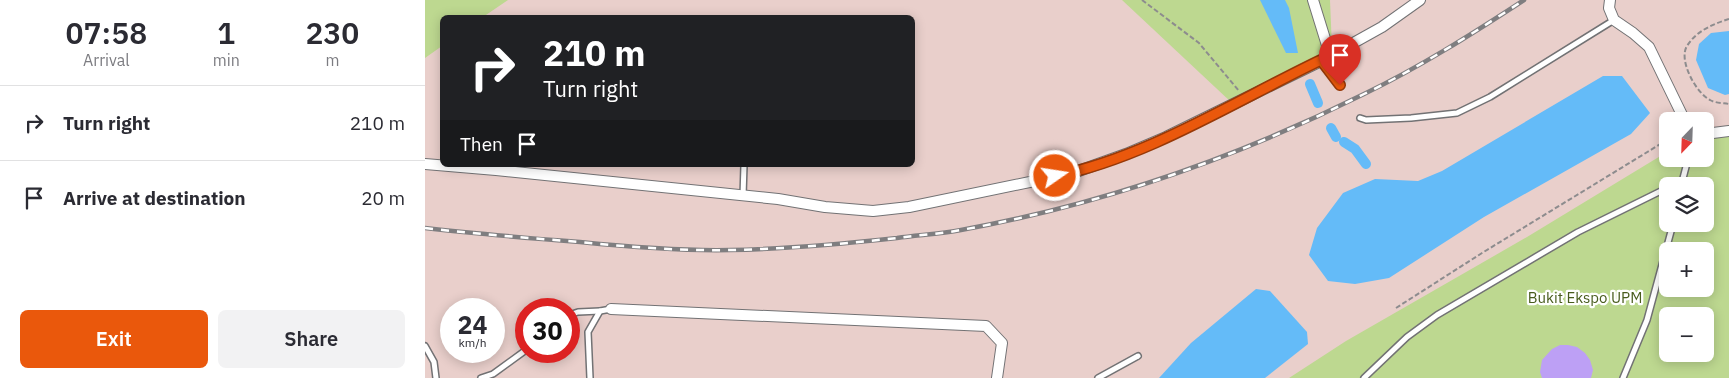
<!DOCTYPE html>
<meta charset="utf-8">
<style>
body{margin:0;font-family:"IBM Plex Sans",sans-serif;background:#f2f2f3;color:#2b2b33;height:100vh;display:flex;flex-direction:column;font-size:19px;white-space:nowrap}
*{box-sizing:border-box;margin:0}
p{font-size:16px;color:#7c7c81}
.icon{flex:none;width:28px;height:28px;fill:none;stroke:currentColor;stroke-width:2;stroke-linecap:round;stroke-linejoin:round}
.map{position:relative;flex:1;overflow:hidden}
.details{display:flex;flex-direction:column;background:#fff;width:425px}
.details>*{flex:none}
.banner{position:absolute;left:15px;top:15px;width:475px;height:152px;border-radius:8px;box-shadow:0 2px 12px #0003;background:#202124;color:#fff;overflow:hidden}
.needle{width:32px;rotate:203deg}
.tools{position:absolute;left:1234px;top:112px;display:grid;gap:10px}
.tools a{display:grid;place-items:center;width:55px;height:55px;border-radius:8px;background:#fff;box-shadow:0 2px 12px #0003;font-size:25px}
.speed{position:absolute;left:15px;top:298px;display:flex;gap:10px;font-size:25px;font-weight:700;text-align:center}
.speed>*{display:grid;place-content:center;width:65px;height:65px;border-radius:50%;background:#fff;box-shadow:0 2px 12px #0003;line-height:1}
.speed small{font-size:12px;font-weight:400}
.speed .limit{border:8px solid #d22;background:#fff;color:#111}
.pin{position:absolute;display:grid;place-items:center;width:42px;height:42px;color:#fff;margin:-51px -21px;border-radius:50% 50% 50% 0;rotate:-45deg;box-shadow:0 0 5px #0007}
.pin .icon{rotate:45deg}
.me{position:absolute;width:55px;margin:-28px;rotate:77deg;stroke-linejoin:round;filter:drop-shadow(0 0 4px #0008)}
.turn{display:flex;align-items:center;gap:18px;height:105px;padding:0 20px;font-size:22px}
.turn .icon{width:65px;height:65px;stroke-width:2.5}
.turn b{display:block;font-size:35px;line-height:42px}
.then{display:flex;align-items:center;height:48px;padding:0 20px;background:#0003;gap:10px;font-size:19px}
.eta{display:flex;justify-content:space-evenly;align-items:center;height:85px;text-align:center}
.eta b{font-size:30px;font-weight:600;line-height:35px}
.cta{display:flex;gap:10px;margin-top:auto;padding:10px 20px}
.cta a{flex:1;height:58px;border-radius:8px;background:#ea580c;color:#fff;font-size:20px;font-weight:600;line-height:58px;text-align:center}
.cta a+a{background:#f2f2f3;color:#2b2b33}
ul{padding:0;list-style:none}
li{display:flex;align-items:center;gap:15px;height:75px;padding:0 20px;border-top:1px solid #e1e1e2}
li div{flex:1}
li b{display:block;font-size:19px}
li em{font-style:normal}
main{display:flex;flex:1;min-height:0}
.map>svg:first-child{display:block}
.education{fill:#e9cfcb;fill-rule:evenodd}
.green{fill:#bdd890;fill-rule:evenodd}
.water{fill:#64bbf8}
.lines{fill:none;stroke-linecap:round;stroke-linejoin:round}
.canal{stroke:#64bbf8;stroke-width:10}
.building{fill:#bda0f5}
.lane-casing{stroke:#727274;stroke-width:8}
.street-casing{stroke:#727274;stroke-width:12}
.path{stroke:#8d8c8e;stroke-width:2;stroke-dasharray:5 2.5;stroke-linecap:butt}
.lane{stroke:#fff;stroke-width:5}
.street{stroke:#fff;stroke-width:10}
.rail-casing{stroke:#7f7e80;stroke-width:4.5}
.rail{stroke:#fff;stroke-width:2.5;stroke-dasharray:8;stroke-linecap:butt}
.route-casing{stroke:#983908;stroke-width:12}
.route{stroke:#ea580c;stroke-width:9}
.labels{text-anchor:middle;dominant-baseline:central;stroke-width:4.5;stroke-linejoin:round;paint-order:stroke}
.park-label{font-size:15px;fill:#485c1d;stroke:#fff}
</style>
<main>
<section class="details">
<div class="eta">
<div><b>07:58</b><p>Arrival</p></div>
<div><b>1</b><p>min</p></div>
<div><b>230</b><p>m</p></div>
</div>
<ul>
<li><svg class="icon" aria-label="right" viewBox="0 0 24 24"><path d="M7 20v-9h11M14 6l5 5-5 5"/></svg><div><b>Turn right</b></div><em>210 m</em></li>
<li><svg class="icon" aria-label="arrive" viewBox="0 0 24 24"><path d="M6 21V4h12l-3 4 3 4H6"/></svg><div><b>Arrive at destination</b></div><em>20 m</em></li>
</ul>
<div class="cta"><a>Exit</a><a>Share</a></div>
</section>
<div class="map">
<svg width="1304" height="378" viewBox="0 0 1304 378">
<rect width="100%" height="100%" fill="#e0dfe2"/>
<path class="education" d="M0,0H1304V378H0ZM18,18H488V165H18ZM1242,121H1280V159H1242ZM1242,186H1280V224H1242ZM1242,251H1280V289H1242ZM26,309H69V351H26ZM101,309H144V351H101ZM1242,316H1280V354H1242Z"/>
<g class="green">
<polygon points="0,0 83,0 58,17 18,18 17,46 0,58"/>
<polygon points="697,0 905,0 907,48 807,103"/>
<path d="M1304,131V378H864L921,341L1102,237L1242,152V159H1280V139ZM1242,186H1280V224H1242ZM1242,251H1280V289H1242ZM1242,316H1280V354H1242Z"/>
</g>
<g class="water">
<polygon points="835,0 860,0 864,8 873,53 861,53"/>
<polygon points="1304,31 1304,94 1300,95 1283,88 1271,60 1274,44 1286,33"/>
<polygon points="1178,76 1197,76 1225,113 1206,134 1059,217 964,278 930,284 903,281 884,255 892,228 918,193 950,179 993,181 1017,171"/>
<polygon points="831,289 845,291 882,332 883,344 840,378 734,378 766,343"/>
</g>
<g class="lines">
<g class="canal">
<polyline points="885,84 893,103"/>
<polyline points="906,128 911,137"/>
<polyline points="919,142 930,149 941,164"/>
</g>
</g>
<polygon class="building" points="1135,345 1143,345 1152,347 1160,353 1165,360 1168,370 1166,378 1117,378 1115,372 1117,360 1127,349"/>
<g class="lines">
<defs>
<g id="lane">
<polyline points="896,61 915,85"/>
<polyline points="935,118 941,120 986,118 1032,113 1065,97 1189,20"/>
<polyline points="1246,186 1258,181"/>
<polyline points="1256,186 1263,159"/>
<polyline points="318,196 319,165"/>
<polyline points="144,315 153,312 175,311"/>
<polyline points="0,346 9,362 11,378"/>
<polyline points="56,378 68,374 101,350"/>
<polyline points="165,378 163,332 175,311 186,309"/>
<polyline points="673,378 713,356"/>
<polyline points="939,378 982,337 1012,315 1153,232 1242,188"/>
<polyline points="1198,378 1222,320 1248,224"/>
</g>
<g id="street">
<polyline points="888,0 905,55"/>
<polyline points="1185,0 1184,8 1189,20 1208,33 1224,47 1260,121"/>
<polyline points="1280,134 1304,131"/>
<polyline points="0,164 71,170 353,199 400,207 448,211 484,207 648,173 701,154 741,137 896,61 957,27 995,0"/>
<polyline points="186,309 561,326 577,343 572,378"/>
</g>
</defs>
<use href="#lane" class="lane-casing"/>
<use href="#street" class="street-casing"/>
<g class="path">
<polyline points="717,0 774,43 814,91"/>
<path d="M1304,19C1288,24 1271,31 1262,46C1253,60 1271,93 1285,100C1290,103 1298,103 1304,104"/>
<polyline points="971,308 1057,253 1242,140"/>
</g>
<use href="#lane" class="lane"/>
<use href="#street" class="street"/>
<defs>
<path id="rail" d="M0,228C52,234 103,238 155,242C205,247 255,251 305,250C361,249 417,244 472,238C493,235 515,234 536,230C679,204 809,159 939,94C995,67 1047,34 1099,0"/>
</defs>
<use href="#rail" class="rail-casing"/>
<use href="#rail" class="rail"/>
</g>
<g class="lines">
<defs>
<path id="route" d="M630,176C721,158 812,100 896,60L915,85"/>
</defs>
<use href="#route" class="route-casing"/>
<use href="#route" class="route"/>
</g>
<g class="labels">
<g class="park-label">
<text x="1160" y="297">Bukit Ekspo UPM</text>
</g>
</g>
</svg>
<div class="tools">
<a><svg class="needle" viewBox="-14 -14 28 28"><path d="M0-13l5 13h-10z" fill="#e53935"/><path d="M0 13l5-13h-10z" fill="#7c7c81"/></svg></a>
<a><svg class="icon" aria-label="layers" viewBox="0 0 24 24"><path d="M12 4l9 5-9 5-9-5zM3 14l9 5 9-5"/></svg></a>
<a>+</a>
<a>−</a>
</div>
<div class="speed"><div>24<small>km/h</small></div><div class="limit">30</div></div>
<div class="pin" style="left:915px;top:85px;background:#d93025"><svg class="icon" aria-label="arrive" viewBox="0 0 24 24"><path d="M6 21V4h12l-3 4 3 4H6"/></svg></div>
<svg class="me" style="left:630px;top:176px" viewBox="-20 -20 40 40"><circle r="17" fill="#ea580c" stroke="#fff" stroke-width="3"/><path d="M0-11L8 9 0 5-8 9z" fill="#fff"/></svg>
<div class="banner">
<div class="turn"><svg class="icon" aria-label="right" viewBox="0 0 24 24"><path d="M7 20v-9h11M14 6l5 5-5 5"/></svg><div><b>210 m</b>Turn right</div></div>
<div class="then">Then<svg class="icon" aria-label="arrive" viewBox="0 0 24 24"><path d="M6 21V4h12l-3 4 3 4H6"/></svg></div>
</div>
</div>
</main>
